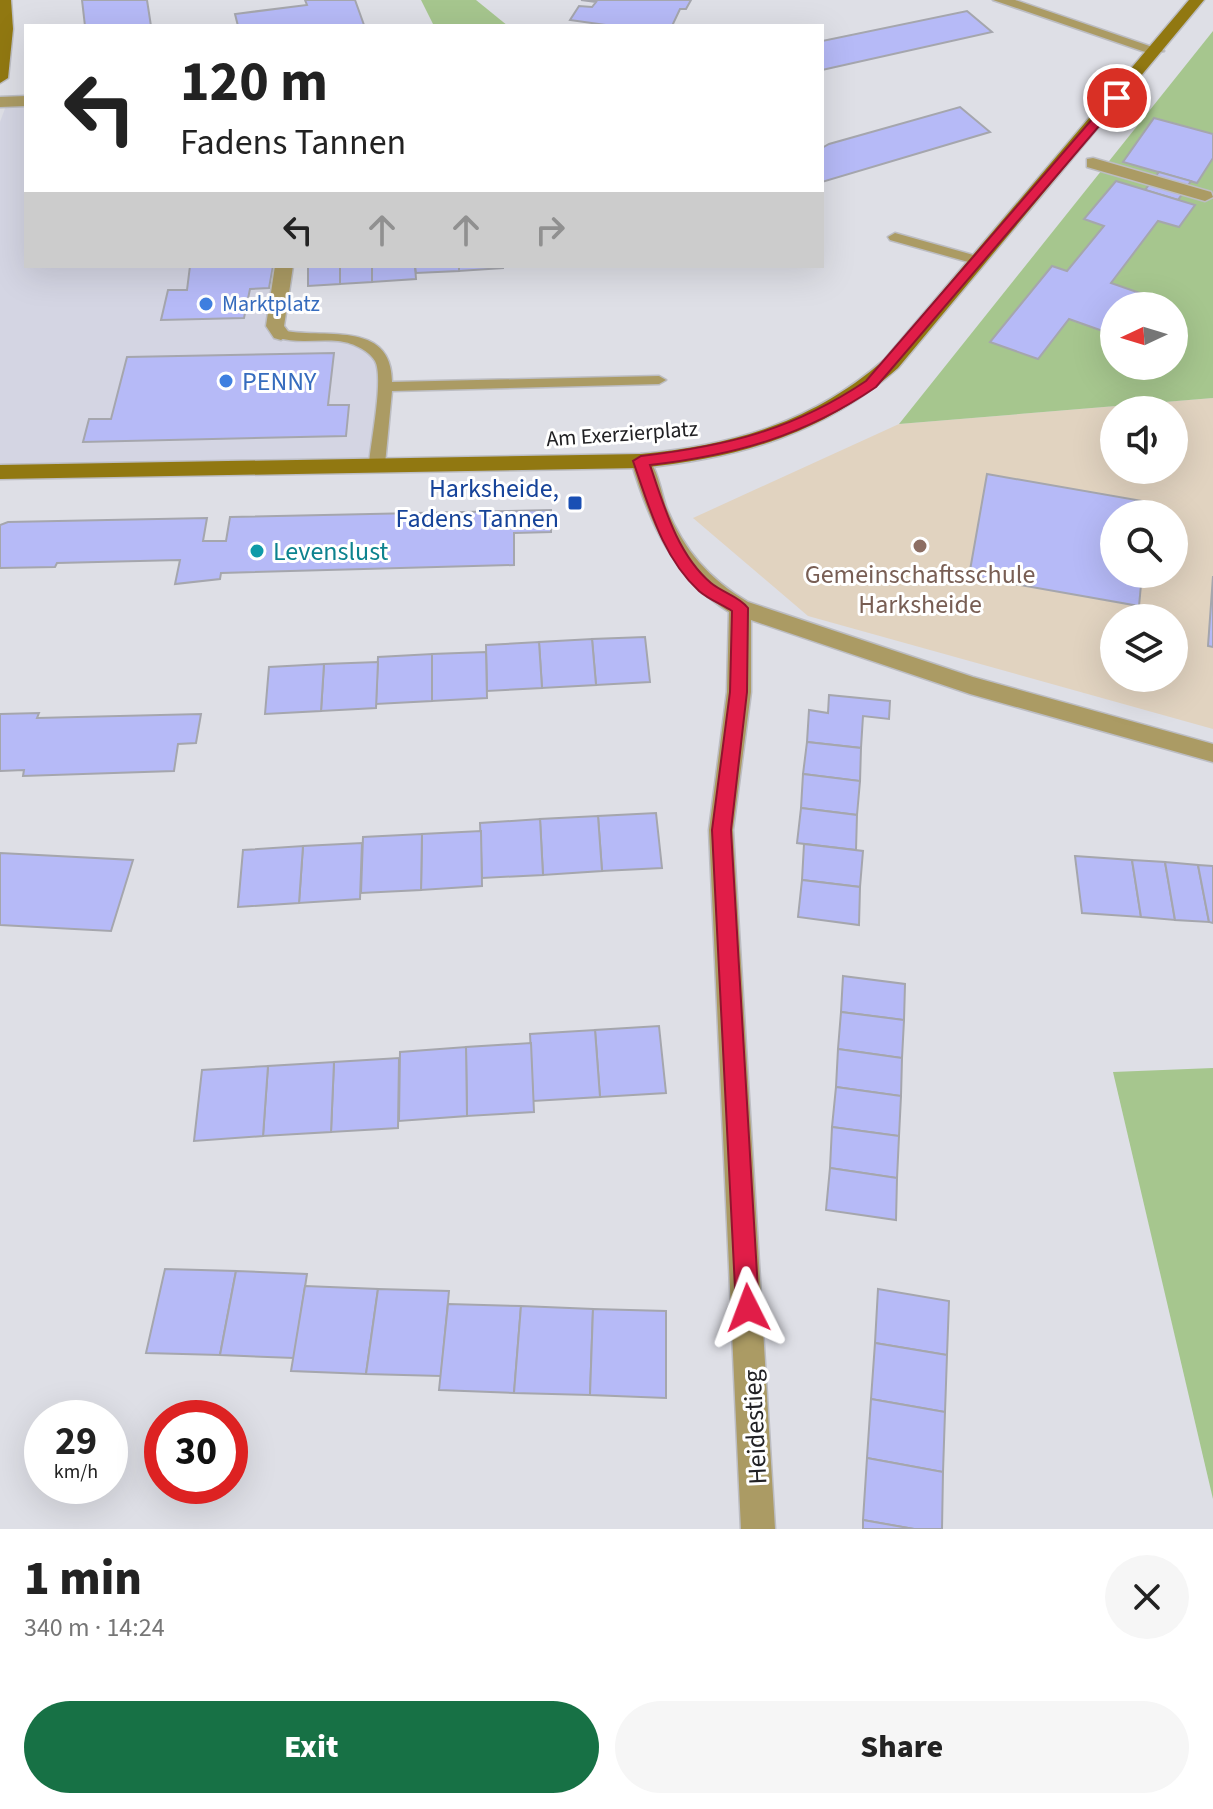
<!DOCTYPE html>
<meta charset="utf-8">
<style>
body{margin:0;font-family:"Source Sans 3",sans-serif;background:#f6f6f6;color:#222;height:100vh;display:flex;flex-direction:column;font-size:30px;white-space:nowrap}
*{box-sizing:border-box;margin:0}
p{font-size:26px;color:#767676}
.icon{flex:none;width:44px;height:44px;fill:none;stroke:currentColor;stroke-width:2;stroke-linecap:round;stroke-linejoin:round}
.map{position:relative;height:1529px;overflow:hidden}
.drawer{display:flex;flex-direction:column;background:#fff;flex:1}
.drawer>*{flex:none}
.guide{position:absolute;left:24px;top:24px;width:800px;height:244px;border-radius:0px;box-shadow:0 8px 32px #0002;background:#fff;color:#222;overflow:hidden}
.needle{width:52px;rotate:266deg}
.fabs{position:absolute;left:1100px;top:292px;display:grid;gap:16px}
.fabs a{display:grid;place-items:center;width:88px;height:88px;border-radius:50%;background:#fff;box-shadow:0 8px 32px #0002;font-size:40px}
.speed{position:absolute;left:24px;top:1400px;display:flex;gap:16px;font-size:40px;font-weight:700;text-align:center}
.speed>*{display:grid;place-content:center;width:104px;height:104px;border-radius:50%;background:#fff;box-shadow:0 8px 32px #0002;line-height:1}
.speed small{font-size:20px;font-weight:400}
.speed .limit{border:12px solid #d22;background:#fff;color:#111}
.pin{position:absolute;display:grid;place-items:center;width:68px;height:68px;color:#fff;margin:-34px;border:4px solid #fff;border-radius:50%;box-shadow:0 2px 8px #0007}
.me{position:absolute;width:88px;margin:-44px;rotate:357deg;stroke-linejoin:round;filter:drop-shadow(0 0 6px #0008)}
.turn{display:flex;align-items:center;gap:28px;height:168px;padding:0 24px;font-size:36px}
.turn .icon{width:104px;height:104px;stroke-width:2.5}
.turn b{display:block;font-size:56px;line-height:68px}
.lanes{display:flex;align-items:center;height:76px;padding:0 24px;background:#0003;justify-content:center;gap:40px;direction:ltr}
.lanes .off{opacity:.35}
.round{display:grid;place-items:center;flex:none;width:84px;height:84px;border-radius:42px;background:#f6f6f6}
.headline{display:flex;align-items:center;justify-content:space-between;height:136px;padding:0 24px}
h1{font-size:48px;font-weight:800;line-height:60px}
.action{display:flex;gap:16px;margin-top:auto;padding:16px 24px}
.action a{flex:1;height:92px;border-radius:48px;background:#177145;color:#fff;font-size:32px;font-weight:800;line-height:92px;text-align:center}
.action a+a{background:#f6f6f6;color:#222}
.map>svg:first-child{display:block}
.built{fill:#d4d5e3}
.education{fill:#e1d3c0;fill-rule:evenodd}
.green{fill:#a6c68e;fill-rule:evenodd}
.building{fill:#b6baf7;stroke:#a5a6ad;stroke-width:2}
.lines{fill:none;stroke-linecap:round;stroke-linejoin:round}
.lane-casing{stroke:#bcbdc3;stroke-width:3}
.street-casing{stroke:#bcbdc3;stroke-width:3}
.secondary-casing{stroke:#bcbdc3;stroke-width:3}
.lane{fill:#ab9b64;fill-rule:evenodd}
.street{fill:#ab9b64;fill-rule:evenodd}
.secondary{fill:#917811;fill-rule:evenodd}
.route{fill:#e11d48;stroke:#92132f;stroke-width:2}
.shop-dot{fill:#3f7fe0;stroke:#fff;stroke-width:3}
.transit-dot{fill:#1a4fb4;stroke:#fff;stroke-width:3}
.education-dot{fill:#8d6e63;stroke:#fff;stroke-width:3}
.culture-dot{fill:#0f9aa8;stroke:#fff;stroke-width:3}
.labels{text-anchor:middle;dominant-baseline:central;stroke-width:6;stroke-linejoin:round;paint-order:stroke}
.far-shop-label{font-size:22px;fill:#366cbe;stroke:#fff;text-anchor:start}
.far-street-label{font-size:22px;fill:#212124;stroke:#fff}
.shop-label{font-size:26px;fill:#366cbe;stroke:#fff;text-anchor:start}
.transit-label{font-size:26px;fill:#164399;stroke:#fff;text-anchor:end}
.culture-label{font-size:26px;fill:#0d838f;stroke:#fff;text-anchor:start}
.education-label{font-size:26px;fill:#785e54;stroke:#fff}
.street-label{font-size:26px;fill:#212124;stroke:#fff}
</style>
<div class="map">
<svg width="1213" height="1529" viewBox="0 0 1213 1529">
<rect width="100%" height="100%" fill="#dedfe6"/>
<polygon class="built" points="26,102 26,266 282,266 273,329 362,346 380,362 374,462 0,469 0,122 7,103"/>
<path class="education" d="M1213,398V729L808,616L693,518L899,424ZM1114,410H1174V470H1114ZM1114,514H1174V574H1114ZM1114,618H1174V678H1114Z"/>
<g class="green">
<polygon points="421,0 476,0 508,26 434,26"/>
<path d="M1213,31V398L899,424ZM1114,306H1174V366H1114Z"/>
<polygon points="1213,1068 1213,1499 1113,1072"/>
</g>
<g class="building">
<polygon points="82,0 147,0 151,26 85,26"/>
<polygon points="305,0 355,0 364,25 238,26 235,14 307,5"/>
<polygon points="581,0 691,0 686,9 680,9 672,26 613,26 570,20 579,6 592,7 596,2"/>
<polygon points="967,11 992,32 822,70 822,41"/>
<polygon points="960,107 990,132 822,182 822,148 829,144"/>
<polygon points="1154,118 1213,134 1213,158 1197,183 1123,162"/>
<polygon points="1159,172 1191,181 1178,200 1145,190"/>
<polygon points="1116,181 1195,205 1179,227 1158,221 1111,283 1157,299 1152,306 1114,306 1114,335 1069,319 1038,359 990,342 1052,266 1067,271 1104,226 1084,219"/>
<polygon points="190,266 273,266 269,288 250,289 244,318 161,320 168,290 187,290"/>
<polygon points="308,266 340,266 340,284 308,286"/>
<polygon points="340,266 372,266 372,282 340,284"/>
<polygon points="372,266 415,266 416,279 372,282"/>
<polygon points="415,266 459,266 459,271 416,273"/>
<polygon points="459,266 503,266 503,268 459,271"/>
<polygon points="334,353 328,405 349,405 346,436 83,442 89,419 111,419 127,357"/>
<polygon points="987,474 1148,502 1147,514 1114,514 1114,574 1142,574 1139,606 969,576"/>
<polygon points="551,510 551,532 514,533 514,565 221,573 220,579 175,584 180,560 57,563 55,567 0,568 0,525 8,522 207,518 203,541 226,541 230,517"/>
<polygon points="1213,576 1213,647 1208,646"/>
<polygon points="645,637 650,682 596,685 592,639"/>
<polygon points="592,639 596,685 542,688 539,642"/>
<polygon points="539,642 542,688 487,691 486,645"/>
<polygon points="486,652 487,698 432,701 432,654"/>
<polygon points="432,654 432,701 376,704 378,657"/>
<polygon points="378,662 376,708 321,711 324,664"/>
<polygon points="324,664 321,711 265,714 269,667"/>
<polygon points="829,695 890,701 889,719 863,716 861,748 807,742 809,710 828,713"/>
<polygon points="39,713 37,718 201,714 196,743 178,744 174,771 23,776 24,770 0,771 0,714"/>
<polygon points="807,742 861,748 860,781 803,774"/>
<polygon points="803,774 860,781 857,815 801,808"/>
<polygon points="801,808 857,815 856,850 797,843"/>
<polygon points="656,813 662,868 602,871 598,816"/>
<polygon points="598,816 602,871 543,875 540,819"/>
<polygon points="540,819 543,875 482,878 480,823"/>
<polygon points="481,831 482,886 421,890 422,834"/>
<polygon points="422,834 421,890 361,893 363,837"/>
<polygon points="362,843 360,899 299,903 303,846"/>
<polygon points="804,844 863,851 860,887 802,880"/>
<polygon points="303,846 299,903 238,907 243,850"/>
<polygon points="0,853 133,860 111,931 0,925"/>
<polygon points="1075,856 1132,860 1141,917 1082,913"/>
<polygon points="1132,860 1165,862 1175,920 1141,917"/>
<polygon points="1165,862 1198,865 1209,922 1175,920"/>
<polygon points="1198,865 1213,866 1213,923 1209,922"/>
<polygon points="802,880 860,887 859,925 798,917"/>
<polygon points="843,976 905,984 904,1020 841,1012"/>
<polygon points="841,1012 904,1020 902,1058 838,1049"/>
<polygon points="659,1026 666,1093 600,1097 595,1030"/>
<polygon points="595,1030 600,1097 533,1101 530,1034"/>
<polygon points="531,1043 534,1112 467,1116 466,1047"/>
<polygon points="466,1047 467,1116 399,1121 400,1052"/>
<polygon points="838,1049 902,1058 901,1096 836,1087"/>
<polygon points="399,1058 398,1128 331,1132 334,1062"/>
<polygon points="334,1062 331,1132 263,1136 268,1066"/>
<polygon points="268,1066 263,1136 194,1141 202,1070"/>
<polygon points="836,1087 901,1096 899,1136 832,1127"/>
<polygon points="832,1127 899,1136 897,1178 830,1168"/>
<polygon points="830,1168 897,1178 896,1220 826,1210"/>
<polygon points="165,1269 236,1271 220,1355 146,1353"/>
<polygon points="236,1271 307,1274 294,1358 220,1355"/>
<polygon points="305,1286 378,1289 366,1374 291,1371"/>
<polygon points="378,1289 449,1291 441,1376 366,1374"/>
<polygon points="878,1289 949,1301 947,1355 875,1343"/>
<polygon points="448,1304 521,1306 514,1393 439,1390"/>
<polygon points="521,1306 593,1309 590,1395 514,1393"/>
<polygon points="593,1309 666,1311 666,1398 590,1395"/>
<polygon points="875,1343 947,1355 945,1412 871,1399"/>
<polygon points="871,1399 945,1412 943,1472 867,1458"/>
<polygon points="867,1458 943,1472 942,1529 914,1529 863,1520"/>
<polygon points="863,1520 914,1529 863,1529"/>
</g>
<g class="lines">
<defs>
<g id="lane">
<polygon points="895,233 984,258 986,261 979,265 890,240 888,237"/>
<path d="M281,330C321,340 392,318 392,382L659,376L666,380L659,384L392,391L385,464L377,469L369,464C371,441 384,377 375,361C368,349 350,342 338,341C316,339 297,344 276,337L274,334Z"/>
</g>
<g id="street">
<polygon points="993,0 1015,0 1164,51 1151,54"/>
<polygon points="26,96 26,106 0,107 0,97"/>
<polygon points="1093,158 1211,192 1213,197 1205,201 1087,167 1087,159"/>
<polygon points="275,266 293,266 284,326 290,334 281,340 274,338 266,326"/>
<path d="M641,454C657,459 661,494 667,509C684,550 709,579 748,602L973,677L1213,744V762L970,694L751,620V692L733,830L775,1529H741L709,830L727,692L729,612C673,577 649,522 631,461Z"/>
</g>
<g id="secondary">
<polygon points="0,0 11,0 13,29 8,78 0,83"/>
<path d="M1189,0H1204L898,368C824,434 738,458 641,468L0,479V465L641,454C734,445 813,422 884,360Z"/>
</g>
</defs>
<use href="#lane" class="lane-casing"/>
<use href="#street" class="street-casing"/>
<use href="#secondary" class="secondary-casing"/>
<use href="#lane" class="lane"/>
<use href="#street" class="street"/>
<use href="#secondary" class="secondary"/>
</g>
<path class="route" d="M1113,95L1123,98L876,387C804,436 736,455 650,465C664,506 677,554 711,583C723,593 739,596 748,608L747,692L731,830L759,1308L756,1316L748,1319L740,1316L736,1308L712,830L730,692L732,611C721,604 708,599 699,591C662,557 649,506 633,461L641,456C727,446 793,430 866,381Z"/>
<g class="shop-dot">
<circle cx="206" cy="304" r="8"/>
<circle cx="226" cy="381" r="8"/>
</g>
<rect class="transit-dot" x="567" y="495" width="16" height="16" rx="4"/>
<circle class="education-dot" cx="920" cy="546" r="8"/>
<circle class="culture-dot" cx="257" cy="551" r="8"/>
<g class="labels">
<g class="far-shop-label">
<text x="222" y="304">Marktplatz</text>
</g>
<g class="far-street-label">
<text transform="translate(622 434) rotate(-4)">Am Exerzierplatz</text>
</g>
<g class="shop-label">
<text x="242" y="381">PENNY</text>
</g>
<g class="transit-label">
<text x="559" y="488">Harksheide,<tspan x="559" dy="30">Fadens Tannen</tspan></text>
</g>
<g class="culture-label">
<text x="273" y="551">Levenslust</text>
</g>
<g class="education-label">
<text x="920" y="574">Gemeinschaftsschule<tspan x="920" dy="30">Harksheide</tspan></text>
</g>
<g class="street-label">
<text transform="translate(755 1427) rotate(-93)">Heidestieg</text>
</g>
</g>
</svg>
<div class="fabs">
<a><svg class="needle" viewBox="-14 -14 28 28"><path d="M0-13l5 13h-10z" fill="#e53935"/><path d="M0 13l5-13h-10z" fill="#767676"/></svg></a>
<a><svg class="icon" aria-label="sound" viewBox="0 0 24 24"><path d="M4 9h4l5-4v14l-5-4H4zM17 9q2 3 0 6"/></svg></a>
<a><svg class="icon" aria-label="search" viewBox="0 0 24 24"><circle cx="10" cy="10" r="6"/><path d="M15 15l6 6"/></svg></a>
<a><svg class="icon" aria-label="layers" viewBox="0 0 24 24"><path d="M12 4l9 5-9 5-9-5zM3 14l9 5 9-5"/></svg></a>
</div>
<div class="speed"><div>29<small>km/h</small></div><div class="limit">30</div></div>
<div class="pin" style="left:1117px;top:98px;background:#d93025"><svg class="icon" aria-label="arrive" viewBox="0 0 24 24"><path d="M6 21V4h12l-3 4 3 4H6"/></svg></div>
<svg class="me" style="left:748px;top:1308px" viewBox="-20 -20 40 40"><path d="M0-17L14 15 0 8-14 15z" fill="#e11d48" stroke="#fff" stroke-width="4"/></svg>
<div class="guide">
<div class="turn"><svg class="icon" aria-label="left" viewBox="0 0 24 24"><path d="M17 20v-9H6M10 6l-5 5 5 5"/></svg><div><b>120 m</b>Fadens Tannen</div></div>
<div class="lanes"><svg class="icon" aria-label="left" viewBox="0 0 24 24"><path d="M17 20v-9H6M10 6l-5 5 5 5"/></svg><svg class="icon off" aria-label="ahead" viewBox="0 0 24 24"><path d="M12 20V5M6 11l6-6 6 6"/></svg><svg class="icon off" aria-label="ahead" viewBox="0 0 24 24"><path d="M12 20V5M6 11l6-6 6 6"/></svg><svg class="icon off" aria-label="right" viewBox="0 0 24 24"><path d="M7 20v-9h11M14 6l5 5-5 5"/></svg></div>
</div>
</div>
<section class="drawer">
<div class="headline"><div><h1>1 min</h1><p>340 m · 14:24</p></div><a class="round"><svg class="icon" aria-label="close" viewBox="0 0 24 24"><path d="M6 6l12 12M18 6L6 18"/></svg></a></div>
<div class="action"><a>Exit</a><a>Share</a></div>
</section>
